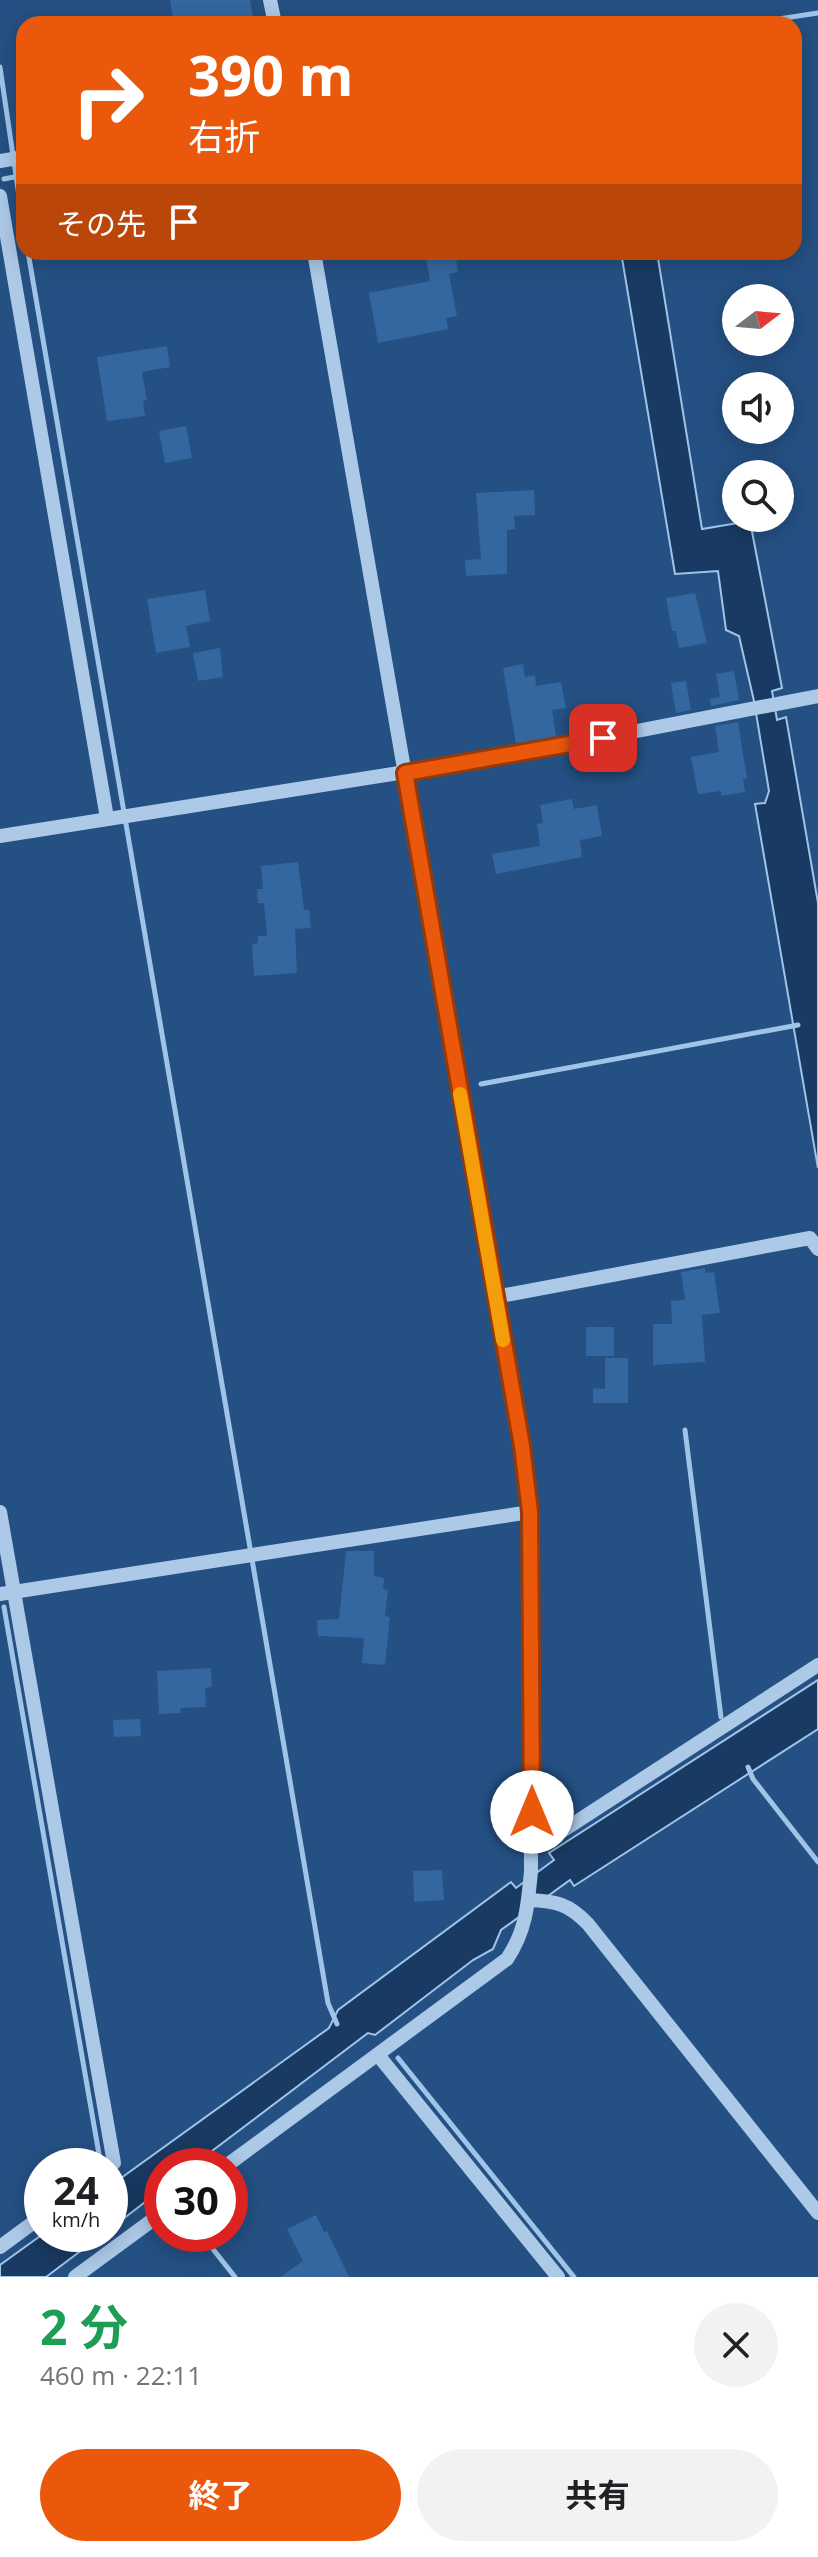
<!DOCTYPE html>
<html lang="ja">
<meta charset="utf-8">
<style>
body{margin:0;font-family:"Open Sans","Noto Sans JP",sans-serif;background:#f2f2f2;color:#202124;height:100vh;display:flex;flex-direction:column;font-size:30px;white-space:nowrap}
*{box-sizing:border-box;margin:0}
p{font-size:26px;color:#757577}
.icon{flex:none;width:44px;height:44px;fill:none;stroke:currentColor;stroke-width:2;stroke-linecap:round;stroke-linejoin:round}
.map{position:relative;height:2277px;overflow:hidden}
.drawer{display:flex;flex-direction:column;background:#fff;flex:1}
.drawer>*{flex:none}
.top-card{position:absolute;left:16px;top:16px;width:786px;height:244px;border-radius:24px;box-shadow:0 4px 20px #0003;background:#ea580c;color:#fff;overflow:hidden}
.needle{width:52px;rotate:74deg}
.buttons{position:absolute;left:722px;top:284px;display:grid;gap:16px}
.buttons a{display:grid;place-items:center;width:72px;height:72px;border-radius:50%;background:#fff;box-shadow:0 4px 20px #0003;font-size:40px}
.speed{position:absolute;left:24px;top:2148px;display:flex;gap:16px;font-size:40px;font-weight:700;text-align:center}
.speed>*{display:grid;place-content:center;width:104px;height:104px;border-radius:50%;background:#fff;box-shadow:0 4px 20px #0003;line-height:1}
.speed small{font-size:20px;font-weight:400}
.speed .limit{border:12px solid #d22;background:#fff;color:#111}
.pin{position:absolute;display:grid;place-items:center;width:68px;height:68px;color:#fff;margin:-34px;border-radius:16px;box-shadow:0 4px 12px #0006}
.me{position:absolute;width:88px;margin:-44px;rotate:0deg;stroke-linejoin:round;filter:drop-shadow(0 0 6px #0008)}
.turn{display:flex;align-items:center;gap:28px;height:168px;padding:0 40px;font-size:36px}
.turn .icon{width:104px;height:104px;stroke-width:2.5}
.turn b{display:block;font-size:56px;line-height:68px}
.then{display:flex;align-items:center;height:76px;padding:0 40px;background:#0003;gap:16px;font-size:30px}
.round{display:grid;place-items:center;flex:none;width:84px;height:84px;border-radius:42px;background:#f2f2f2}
.summary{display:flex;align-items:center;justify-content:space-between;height:136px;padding:0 40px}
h1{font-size:48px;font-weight:700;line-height:60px;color:#1e9e55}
.cta{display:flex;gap:16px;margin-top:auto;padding:16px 40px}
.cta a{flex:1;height:92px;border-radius:48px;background:#ea580c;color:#fff;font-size:32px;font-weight:700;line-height:92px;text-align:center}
.cta a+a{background:#f2f2f2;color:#202124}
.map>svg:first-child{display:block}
.water{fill:#193a63;stroke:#a0c4e8;stroke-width:2}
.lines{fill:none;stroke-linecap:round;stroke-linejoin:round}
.stream{stroke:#a0c4e8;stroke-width:5}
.building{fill:#34679f}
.minor{stroke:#acc9e7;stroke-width:14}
.route-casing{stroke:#983908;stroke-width:20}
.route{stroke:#ea580c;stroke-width:14}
.slow{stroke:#f59e0b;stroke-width:14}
</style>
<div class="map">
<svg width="818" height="2277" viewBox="0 0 818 2277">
<rect width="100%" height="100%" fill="#245083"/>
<g class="water">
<polygon points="621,252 657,252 702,529 750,521 782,688 772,691 777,720 786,717 818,903 818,1168 755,804 765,803 769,791 754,701 739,636 726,630 718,571 675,574"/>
<polygon points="818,1680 818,1729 574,1886 570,1880 501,1930 493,1949 473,1960 375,2035 368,2033 192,2166 162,2166 162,2189 110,2229 110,2186 329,2028 338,2010 511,1882 516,1888 554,1860 549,1853"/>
<polygon points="43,2234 103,2234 46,2277 0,2277 0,2265"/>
</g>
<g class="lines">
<g class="stream">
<polyline points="745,24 818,13"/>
<polyline points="0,67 24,230"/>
<polyline points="4,179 24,175"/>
<polyline points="28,252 328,2003 337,2024"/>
<polyline points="481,1084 798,1025"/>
<polyline points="685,1430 721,1717"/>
<polyline points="4,1607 100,2160"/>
<polyline points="748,1767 753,1779 818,1862"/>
<polyline points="398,2058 574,2277"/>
<polyline points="201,2234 235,2277"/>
</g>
</g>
<g class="building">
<polygon points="170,0 250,0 253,19 224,24 174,24"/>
<polygon points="425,252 455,252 458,272 449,274 457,316 446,318 448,329 378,343 369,293 430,281"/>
<polygon points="167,346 170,367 142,372 147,400 143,401 145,416 107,421 97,357"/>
<polygon points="186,426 192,458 165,463 159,431"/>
<polygon points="534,490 535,515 514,516 515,529 507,530 507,574 466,576 465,560 481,559 476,493"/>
<polygon points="205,590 210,621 186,626 190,647 156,653 147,599"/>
<polygon points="695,593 707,643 679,648 676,631 672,631 666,598"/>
<polygon points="220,648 223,677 198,681 193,653"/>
<polygon points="523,664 525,677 535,675 536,686 561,682 566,708 552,710 556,736 516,744 503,668"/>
<polygon points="734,671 739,700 711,706 710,699 720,697 716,674"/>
<polygon points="686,681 691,710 676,713 671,683"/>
<polygon points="738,722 747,779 743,779 745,792 721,796 721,791 698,794 691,757 719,752 715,726"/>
<polygon points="572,799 574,809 597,805 602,836 580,840 582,857 496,874 492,854 540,846 537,824 543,823 540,805"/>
<polygon points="298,862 304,910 309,910 311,928 295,929 297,973 254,976 252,944 258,943 258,936 267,936 264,903 258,903 257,889 263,889 261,866"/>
<polygon points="705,1268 705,1273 714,1272 720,1313 702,1315 705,1362 653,1365 653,1324 672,1324 671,1301 685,1300 681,1272"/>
<rect x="586" y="1327" width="28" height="29"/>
<polygon points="605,1358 628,1358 628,1403 593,1403 593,1388 605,1389"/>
<polygon points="346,1551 374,1551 374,1576 384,1578 383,1589 388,1590 385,1616 390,1617 385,1665 362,1663 364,1638 318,1636 317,1620 339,1619"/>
<polygon points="211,1668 212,1687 205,1688 206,1707 180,1708 181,1713 159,1714 157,1671"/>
<polygon points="140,1719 141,1736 114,1737 113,1720"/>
<polygon points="442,1870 444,1900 414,1902 413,1871"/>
<polygon points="316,2215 324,2232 327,2231 349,2277 280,2277 303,2261 287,2229"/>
</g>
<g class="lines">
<g class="minor">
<polyline points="270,0 275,24"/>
<polyline points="0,161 24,157"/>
<polyline points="0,196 107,818"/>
<polyline points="0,836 513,755 818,696"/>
<polyline points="495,1297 810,1238 818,1249"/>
<polyline points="0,1512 114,2163 110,2166"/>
<polyline points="0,1594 530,1512"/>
<polyline points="532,1844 550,1839 818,1665"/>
<path d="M529,1900C556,1901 569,1904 588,1924L818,2213"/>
<polyline points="378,2055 558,2277"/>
<path d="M226,2166L507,1959C526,1931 528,1904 531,1871L530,1512L522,1446L314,252"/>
<polyline points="0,2247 42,2216"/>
<polyline points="75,2277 162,2213"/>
</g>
</g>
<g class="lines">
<defs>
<polyline id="route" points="532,1812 530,1512 522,1446 405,773 603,738"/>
</defs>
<use href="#route" class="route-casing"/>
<use href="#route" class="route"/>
<polyline class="slow" points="460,1094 503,1340"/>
</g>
</svg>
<div class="buttons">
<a><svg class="needle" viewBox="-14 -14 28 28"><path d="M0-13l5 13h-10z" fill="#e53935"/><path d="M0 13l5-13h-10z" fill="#757577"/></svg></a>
<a><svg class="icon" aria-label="sound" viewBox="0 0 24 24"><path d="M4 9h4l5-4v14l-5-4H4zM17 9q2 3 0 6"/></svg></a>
<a><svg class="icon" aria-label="search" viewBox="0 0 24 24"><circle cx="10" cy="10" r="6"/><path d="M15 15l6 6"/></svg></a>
</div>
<div class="speed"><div>24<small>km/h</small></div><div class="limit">30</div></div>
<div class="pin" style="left:603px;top:738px;background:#d93025"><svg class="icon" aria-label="arrive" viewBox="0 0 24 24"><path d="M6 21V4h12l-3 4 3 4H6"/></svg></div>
<svg class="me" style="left:532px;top:1812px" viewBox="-20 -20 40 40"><circle r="19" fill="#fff"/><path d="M0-13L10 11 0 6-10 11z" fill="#ea580c"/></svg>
<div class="top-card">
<div class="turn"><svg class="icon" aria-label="right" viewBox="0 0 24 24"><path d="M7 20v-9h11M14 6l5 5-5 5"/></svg><div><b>390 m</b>右折</div></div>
<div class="then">その先<svg class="icon" aria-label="arrive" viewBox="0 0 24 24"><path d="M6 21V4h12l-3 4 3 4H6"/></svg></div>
</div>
</div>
<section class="drawer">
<div class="summary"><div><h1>2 分</h1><p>460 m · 22:11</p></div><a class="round"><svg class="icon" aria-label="close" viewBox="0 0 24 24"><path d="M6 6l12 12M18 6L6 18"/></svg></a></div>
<div class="cta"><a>終了</a><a>共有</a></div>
</section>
